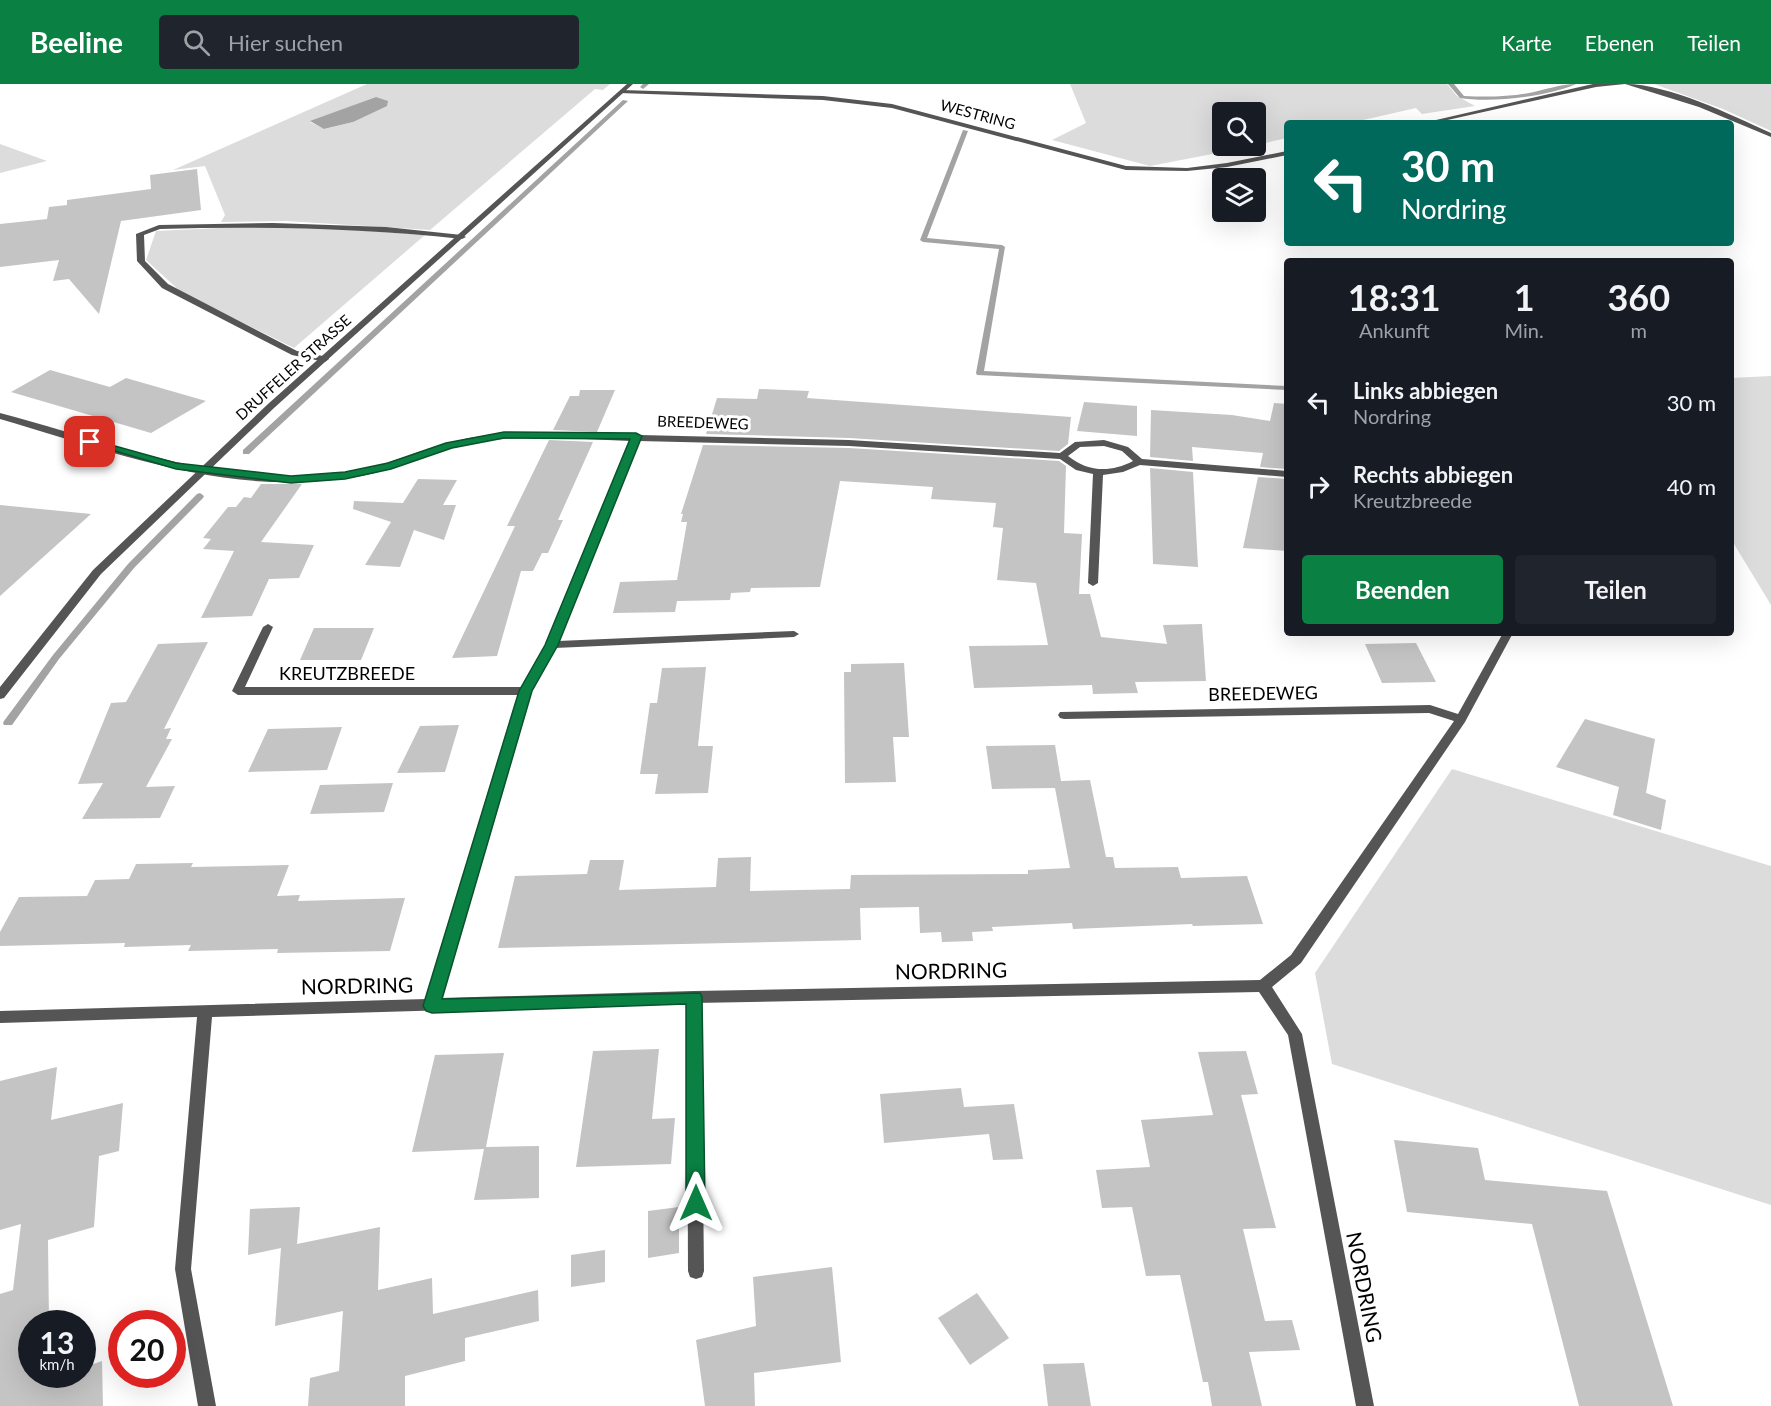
<!DOCTYPE html>
<html lang="de">
<style>
body{margin:0;font-family:Lato,sans-serif;background:#20242c;color:#f1f3f6;height:100vh;display:flex;flex-direction:column;font-size:22px;white-space:nowrap}
*{box-sizing:border-box;margin:0}
p{font-size:20px;color:#9ea1a6}
.icon{flex:none;width:33px;height:33px;fill:none;stroke:currentColor;stroke-width:2;stroke-linecap:round;stroke-linejoin:round}
.map{position:relative;flex:1;overflow:hidden}
.side{position:absolute;left:1284px;top:174px;width:450px;height:378px;display:flex;flex-direction:column;background:#171b24;border-radius:6px;box-shadow:0 6px 24px #0002}
.side>*{flex:none}
.banner{position:absolute;left:1284px;top:36px;width:450px;height:126px;border-radius:6px;box-shadow:0 6px 24px #0002;background:#00695c;color:#fff;overflow:hidden}
.fabs{position:absolute;left:1212px;top:18px;display:grid;gap:12px}
.fabs a{display:grid;place-items:center;width:54px;height:54px;border-radius:6px;background:#171b24;box-shadow:0 6px 24px #0002;font-size:30px}
.speed{position:absolute;left:18px;top:1226px;display:flex;gap:12px;font-size:30px;font-weight:700;text-align:center}
.speed>*{display:grid;place-content:center;width:78px;height:78px;border-radius:50%;background:#171b24;box-shadow:0 6px 24px #0002;line-height:1}
.speed small{font-size:15px;font-weight:400}
.speed .limit{border:9px solid #d22;background:#fff;color:#111}
.pin{position:absolute;display:grid;place-items:center;width:51px;height:51px;color:#fff;margin:-26px;border-radius:12px;box-shadow:0 3px 9px #0006}
.me{position:absolute;width:66px;margin:-33px;rotate:0deg;stroke-linejoin:round;filter:drop-shadow(0 0 4px #0008)}
.turn{display:flex;align-items:center;gap:21px;height:126px;padding:0 18px;font-size:27px}
.turn .icon{width:78px;height:78px;stroke-width:2.5}
.turn b{display:block;font-size:42px;line-height:51px}
.eta{display:flex;justify-content:space-evenly;align-items:center;height:102px;text-align:center}
.eta b{font-size:36px;font-weight:700;line-height:42px}
.button{display:flex;gap:12px;margin-top:auto;padding:12px 18px}
.button a{flex:1;height:69px;border-radius:6px;background:#0b8043;color:#fff;font-size:24px;font-weight:700;line-height:69px;text-align:center}
.button a+a{background:#20242c;color:#f1f3f6}
ul{padding:0;list-style:none}
li{display:flex;align-items:center;gap:18px;height:84px;padding:0 18px}
li div{flex:1}
li b{display:block;font-size:22px}
li em{font-style:normal}
header{display:flex;align-items:center;gap:36px;box-sizing:border-box;height:84px;padding:0 30px;background:#0b8043;color:#fff}
header strong{font-size:28px}
nav{display:flex;gap:33px;margin-inline-start:auto;font-size:21px}
.search{width:420px;height:54px;background:#20242c;display:flex;align-items:center;gap:15px;box-sizing:border-box;padding:0 21px;border-radius:6px;color:#9ea1a6;font-size:22px}
.map>svg:first-child{display:block}
.green{fill:#dcdcdc;fill-rule:evenodd}
.water{fill:#a3a3a3}
.lines{fill:none;stroke-linecap:round;stroke-linejoin:round}
.stream{fill:#a3a3a3;fill-rule:evenodd}
.building{fill:#c4c4c4}
.service{fill:#555;fill-rule:evenodd}
.minor{fill:#555;fill-rule:evenodd}
.tertiary{fill:#555;fill-rule:evenodd}
.route{fill:#0b8043;stroke:#07532c;stroke-width:1.5}
.labels{text-anchor:middle;dominant-baseline:central;stroke-width:6;stroke-linejoin:round;paint-order:stroke}
.far-street-label{font-size:15px;fill:#000;stroke:#fff}
.street-label{font-size:18px;fill:#000;stroke:#fff}
.near-street-label{font-size:21px;fill:#000;stroke:#fff}
</style>
<header>
<strong>Beeline</strong>
<div class="search"><svg class="icon" aria-label="search" viewBox="0 0 24 24"><circle cx="10" cy="10" r="6"/><path d="M15 15l6 6"/></svg>Hier suchen</div>
<nav><a>Karte</a><a>Ebenen</a><a>Teilen</a></nav>
</header>
<div class="map">
<svg width="1771" height="1322" viewBox="0 0 1771 1322">
<rect width="100%" height="100%" fill="#fff"/>
<g class="green">
<path d="M367,0H610L603,6L595,5L430,146L286,137L221,138L225,131L205,82L173,86ZM376,13L353,38L325,45L310,38Z"/>
<polygon points="1070,0 1447,0 1457,12 1475,22 1422,30 1416,24 1350,39 1287,39 1287,54 1256,61 1256,28 1222,28 1222,62 1254,62 1150,82 1052,56 1086,39"/>
<polygon points="1654,0 1771,0 1771,47 1723,25"/>
<polygon points="0,60 47,77 0,89"/>
<polygon points="282,141 425,151 294,264 181,208 146,176 156,147"/>
<polygon points="1771,292 1771,521 1731,455 1731,294"/>
<polygon points="1452,685 1771,782 1771,1121 1332,980 1315,889"/>
</g>
<polygon class="water" points="376,13 388,17 387,22 353,38 324,45 310,37"/>
<g class="lines">
<g class="stream">
<polygon points="643,0 649,0 643,5 640,3"/>
<path d="M1448,0H1454L1464,12C1486,13 1507,13 1529,9C1545,6 1560,0 1576,0C1547,13 1491,19 1460,14Z"/>
<polygon points="623,16 628,17 249,370 243,370 243,366"/>
<polygon points="963,46 968,47 927,154 1002,161 1005,163 984,287 1287,302 1287,306 977,291 976,289 999,165 923,158 920,156"/>
<polygon points="200,409 204,412 203,414 134,484 59,575 12,641 4,641 3,639 4,637 53,571 128,480 197,410"/>
</g>
</g>
<g class="building">
<polygon points="197,85 201,126 121,137 99,230 69,195 53,197 59,176 0,183 0,140 47,135 49,123 67,121 67,116 151,105 150,91"/>
<polygon points="50,286 110,303 126,294 206,317 151,349 11,308"/>
<polygon points="759,305 809,307 807,314 1071,333 1068,360 1059,367 849,354 706,350 717,314 757,315"/>
<polygon points="580,306 615,306 597,348 553,346 570,312 579,312"/>
<polygon points="1084,318 1137,322 1137,352 1077,347"/>
<polygon points="1274,319 1287,320 1287,385 1260,383 1263,369 1192,363 1193,377 1150,373 1151,326 1232,331 1270,337"/>
<polygon points="549,356 593,358 558,436 563,436 548,469 542,469 533,487 521,487 497,572 452,574 515,442 507,442"/>
<polygon points="703,361 849,364 1059,377 1066,382 1064,449 1082,450 1079,510 1090,510 1101,553 1167,560 1163,541 1202,540 1206,597 1135,598 1138,609 1093,610 1092,601 974,604 969,562 1048,561 1036,499 997,496 1003,444 993,443 996,419 931,415 933,403 840,397 820,503 751,504 750,508 731,509 730,516 677,517 675,528 613,529 620,498 677,496 687,438 681,438 683,430 681,430"/>
<polygon points="1150,384 1193,388 1198,483 1153,480"/>
<polygon points="1258,393 1287,395 1287,467 1243,464"/>
<polygon points="418,395 457,396 443,421 456,421 444,456 414,446 400,483 365,481 391,438 353,425 354,417 403,419"/>
<polygon points="261,400 302,400 261,458 314,461 299,494 269,495 252,532 201,534 234,467 203,465 211,455 203,454 228,423 236,423 244,413 251,414"/>
<polygon points="0,421 91,430 0,512"/>
<polygon points="314,544 374,544 361,576 300,576"/>
<polygon points="208,558 164,645 171,644 166,655 172,655 146,703 175,702 160,734 82,735 103,699 78,700 111,619 126,618 158,560"/>
<polygon points="1416,559 1436,598 1382,599 1365,560"/>
<polygon points="904,579 909,653 893,653 896,698 845,699 844,588 851,588 851,580"/>
<polygon points="706,583 698,662 713,662 708,709 655,710 658,690 640,690 650,619 657,619 662,584"/>
<polygon points="1585,635 1655,655 1646,709 1666,716 1661,746 1613,731 1619,703 1556,683"/>
<polygon points="459,641 445,688 397,689 420,642"/>
<polygon points="342,643 327,686 248,688 268,645"/>
<polygon points="1055,661 1061,697 1090,696 1106,773 1113,773 1115,784 1178,783 1181,794 1247,792 1263,840 1193,842 1192,840 1073,845 1072,839 992,843 993,847 972,848 973,857 942,858 941,848 920,849 919,823 860,824 861,856 498,864 515,792 587,790 590,776 624,776 619,806 716,803 718,774 751,773 750,807 850,805 851,791 1028,790 1028,786 1070,784 1055,704 992,705 986,662"/>
<polygon points="393,699 384,728 310,730 320,701"/>
<polygon points="193,779 191,783 289,781 277,812 300,811 298,817 405,814 390,867 277,869 278,865 188,867 191,861 124,863 125,859 0,862 0,848 19,813 87,812 95,796 129,795 136,780"/>
<polygon points="659,965 652,1035 675,1034 671,1080 576,1083 593,967"/>
<polygon points="1246,967 1258,1010 1241,1011 1276,1144 1243,1145 1265,1237 1292,1236 1300,1266 1249,1268 1262,1322 1212,1322 1208,1298 1203,1298 1180,1191 1146,1192 1132,1123 1102,1124 1096,1086 1150,1083 1141,1036 1213,1031 1198,968"/>
<polygon points="504,969 486,1063 539,1062 539,1114 474,1116 484,1065 412,1068 435,971"/>
<polygon points="57,983 51,1036 123,1019 119,1067 99,1072 94,1143 48,1156 49,1239 32,1239 32,1290 49,1290 49,1297 68,1290 82,1290 82,1284 102,1277 103,1322 0,1322 0,1210 13,1206 21,1140 0,1146 0,997"/>
<polygon points="961,1004 964,1023 1014,1020 1023,1075 993,1076 989,1050 884,1059 880,1010"/>
<polygon points="1394,1056 1478,1064 1485,1096 1607,1107 1673,1322 1579,1322 1532,1140 1407,1128"/>
<polygon points="300,1123 297,1160 380,1143 378,1206 432,1194 433,1230 538,1206 539,1237 465,1254 465,1277 405,1292 405,1322 308,1322 310,1294 339,1287 343,1227 275,1242 281,1164 248,1171 250,1125"/>
<polygon points="679,1123 679,1169 648,1174 648,1127"/>
<polygon points="605,1166 605,1198 571,1203 571,1171"/>
<polygon points="832,1183 841,1278 754,1289 755,1322 705,1322 696,1256 756,1242 753,1193"/>
<polygon points="977,1209 1009,1254 970,1281 938,1234"/>
<polygon points="1084,1279 1091,1322 1048,1322 1043,1280"/>
</g>
<g class="lines">
<g class="service">
<path d="M273,139L386,143L462,151L466,153L462,155C361,144 261,142 160,145L144,151L145,177L168,200L297,267L328,273L329,275L325,278L292,271L162,204L137,177L136,150L159,141Z"/>
<polygon points="694,907 699,909 701,913 704,1187 702,1193 696,1195 690,1193 688,1187 687,913 689,909"/>
</g>
<g class="minor">
<polygon points="1593,0 1625,0 1596,3 1434,39 1423,39"/>
<path d="M1625,0C1669,0 1731,31 1771,49V53L1699,23Z"/>
<polygon points="621,6 823,12 892,20 1126,82 1187,84 1227,79 1287,67 1287,71 1227,83 1187,87 1126,86 892,24 823,16 619,9"/>
<path d="M0,329C99,355 197,395 301,392C324,391 347,390 369,384C403,375 434,361 469,354C522,344 578,350 632,351L636,349L640,351L849,356L1060,369L1075,358L1104,356L1128,363L1142,375L1287,387V393L1140,381L1123,388L1103,391L1098,499L1093,502L1088,499L1093,390L1076,386L1060,375L849,362L639,357L558,557L794,547L799,550L794,553L555,564L531,607L441,914L694,907L1260,896L1291,871L1454,637L1429,629L1064,635L1060,634L1058,631L1060,628L1430,621L1458,630L1503,549H1513L1465,638L1301,879L1272,903L1302,950L1374,1322H1356L1288,951L1259,908L694,919L212,933L191,1185L216,1322H198L175,1185L197,933L0,939V927L427,915L518,611H238L232,607L263,543L268,540L273,543L245,603H521L545,561L630,357C577,355 523,350 470,359C437,366 407,380 375,389C351,395 327,397 302,398C201,402 96,363 0,335ZM1104,362L1122,367L1133,377C1110,389 1088,388 1068,372L1080,363Z"/>
</g>
<polygon class="tertiary" points="627,0 633,0 274,324 101,490 4,614 0,615 0,603 93,486 268,320"/>
</g>
<polygon class="route" points="504,348 636,349 642,352 558,561 532,607 442,915 700,909 702,913 705,1119 702,1125 696,1127 689,1125 686,1119 686,920 432,929 426,927 423,922 519,607 545,561 630,355 504,354 452,364 391,385 345,395 291,399 176,385 85,358 90,355 176,379 291,392 345,388 388,379 446,359"/>
<g class="labels">
<g class="far-street-label">
<text transform="translate(978 30) rotate(15)">WESTRING</text>
<text transform="translate(293 283) rotate(-42)">DRUFFELER STRASSE</text>
<text transform="translate(703 338) rotate(2)">BREEDEWEG</text>
</g>
<g class="street-label">
<text x="347" y="589">KREUTZBREEDE</text>
<text transform="translate(1263 609) rotate(-1)">BREEDEWEG</text>
</g>
<g class="near-street-label">
<text transform="translate(951 886) rotate(-1)">NORDRING</text>
<text transform="translate(357 901) rotate(-1)">NORDRING</text>
<text transform="translate(1365 1203) rotate(79)">NORDRING</text>
</g>
</g>
</svg>
<div class="fabs">
<a><svg class="icon" aria-label="search" viewBox="0 0 24 24"><circle cx="10" cy="10" r="6"/><path d="M15 15l6 6"/></svg></a>
<a><svg class="icon" aria-label="layers" viewBox="0 0 24 24"><path d="M12 4l9 5-9 5-9-5zM3 14l9 5 9-5"/></svg></a>
</div>
<div class="speed"><div>13<small>km/h</small></div><div class="limit">20</div></div>
<div class="pin" style="left:90px;top:358px;background:#d93025"><svg class="icon" aria-label="arrive" viewBox="0 0 24 24"><path d="M6 21V4h12l-3 4 3 4H6"/></svg></div>
<svg class="me" style="left:696px;top:1119px" viewBox="-20 -20 40 40"><path d="M0-17L14 15 0 8-14 15z" fill="#0b8043" stroke="#fff" stroke-width="4"/></svg>
<div class="banner">
<div class="turn"><svg class="icon" aria-label="left" viewBox="0 0 24 24"><path d="M17 20v-9H6M10 6l-5 5 5 5"/></svg><div><b>30 m</b>Nordring</div></div>
</div>
<section class="side">
<div class="eta">
<div><b>18:31</b><p>Ankunft</p></div>
<div><b>1</b><p>Min.</p></div>
<div><b>360</b><p>m</p></div>
</div>
<ul>
<li><svg class="icon" aria-label="left" viewBox="0 0 24 24"><path d="M17 20v-9H6M10 6l-5 5 5 5"/></svg><div><b>Links abbiegen</b><p>Nordring</p></div><em>30 m</em></li>
<li><svg class="icon" aria-label="right" viewBox="0 0 24 24"><path d="M7 20v-9h11M14 6l5 5-5 5"/></svg><div><b>Rechts abbiegen</b><p>Kreutzbreede</p></div><em>40 m</em></li>
</ul>
<div class="button"><a>Beenden</a><a>Teilen</a></div>
</section>
</div>
